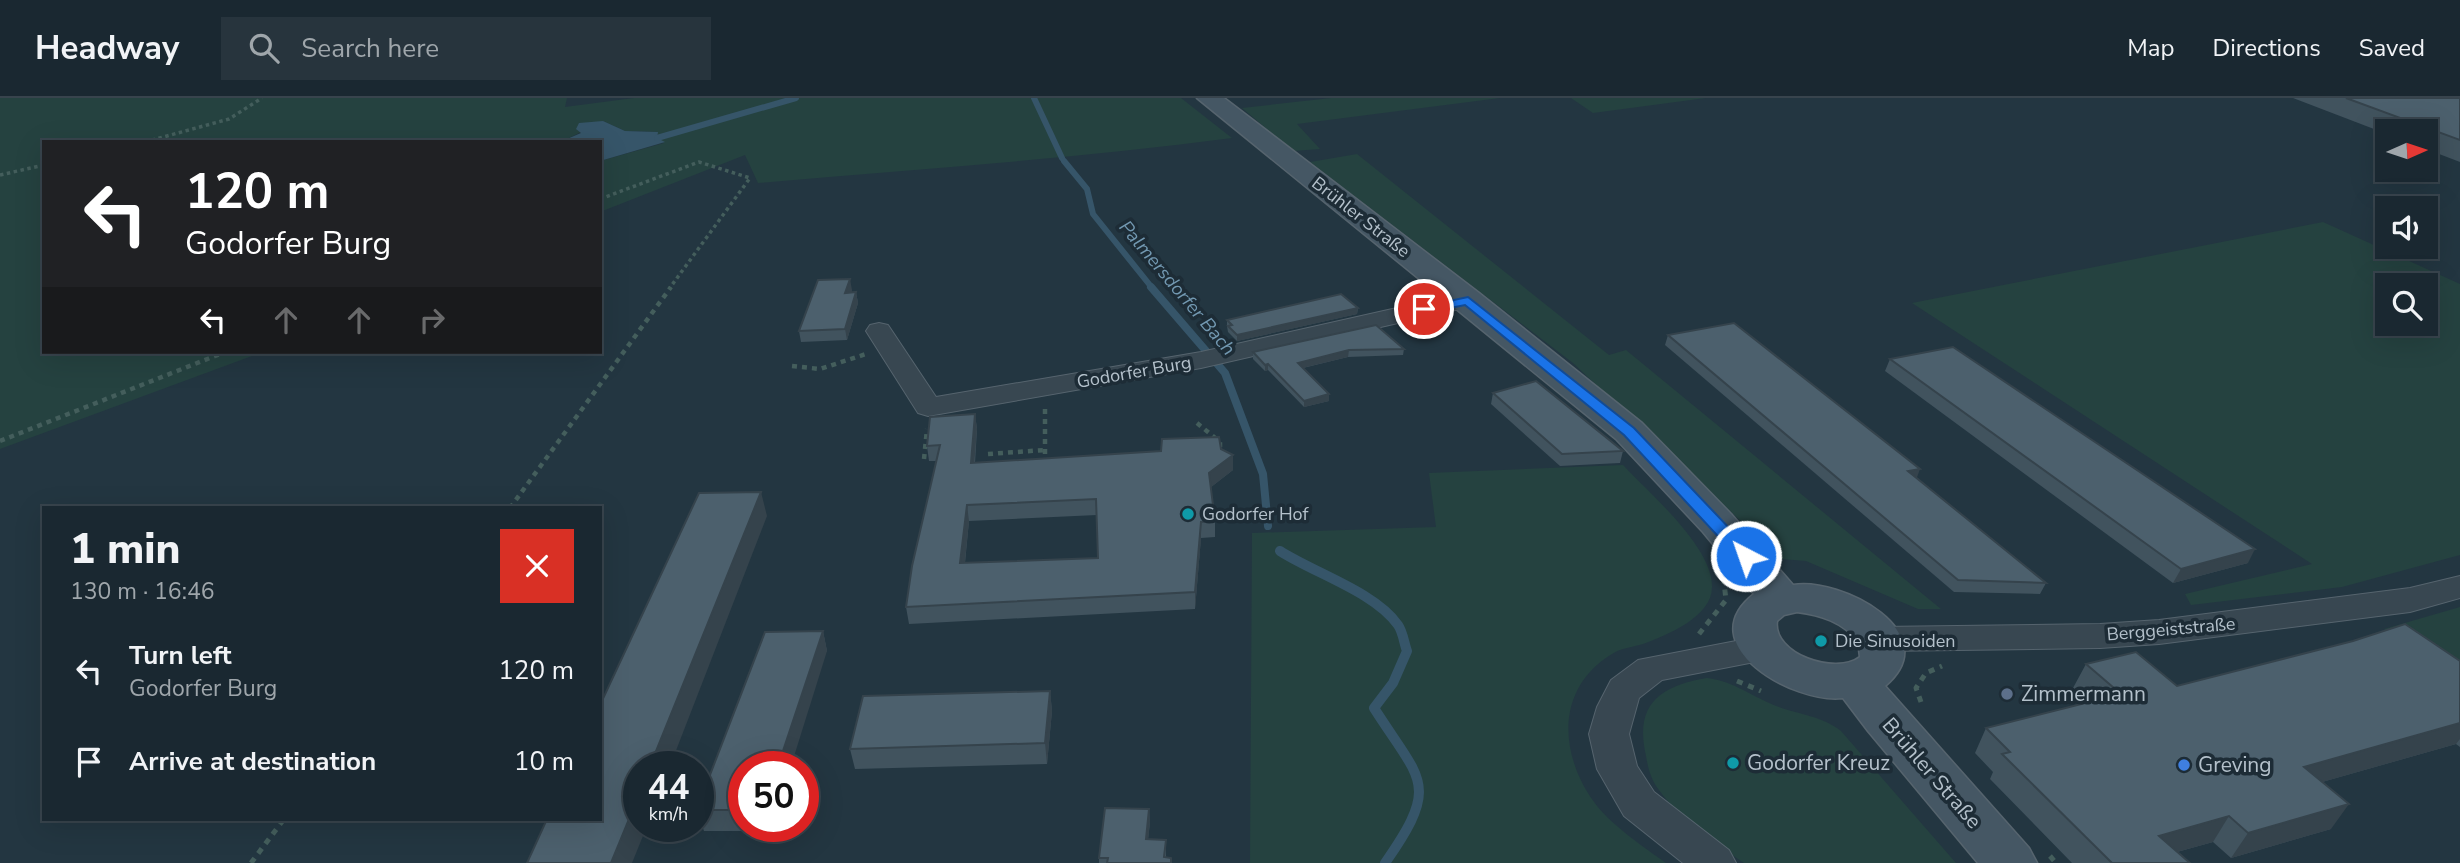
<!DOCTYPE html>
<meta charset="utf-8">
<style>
body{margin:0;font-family:"Nunito Sans",sans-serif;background:#27343d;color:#f1f3f6;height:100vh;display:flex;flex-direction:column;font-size:26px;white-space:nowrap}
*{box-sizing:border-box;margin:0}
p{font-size:23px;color:#9fa6ab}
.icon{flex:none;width:38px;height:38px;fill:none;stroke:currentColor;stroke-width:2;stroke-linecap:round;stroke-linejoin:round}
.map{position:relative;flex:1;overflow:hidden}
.panel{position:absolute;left:42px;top:408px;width:560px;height:315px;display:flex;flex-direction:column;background:#1a2831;border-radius:0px;box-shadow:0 7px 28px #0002,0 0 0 2px #38444d}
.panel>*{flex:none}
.banner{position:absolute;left:42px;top:42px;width:560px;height:214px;border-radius:0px;box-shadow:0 7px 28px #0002,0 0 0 2px #38444d;background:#202124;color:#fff;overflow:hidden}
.needle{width:46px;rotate:87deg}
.controls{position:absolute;left:2375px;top:21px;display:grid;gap:14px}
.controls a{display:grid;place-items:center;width:63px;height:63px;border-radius:0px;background:#1a2831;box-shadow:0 7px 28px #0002,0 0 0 2px #38444d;font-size:35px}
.speed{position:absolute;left:623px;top:653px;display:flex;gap:14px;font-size:35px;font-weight:700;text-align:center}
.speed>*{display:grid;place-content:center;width:91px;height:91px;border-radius:50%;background:#1a2831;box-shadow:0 7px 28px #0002,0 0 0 2px #38444d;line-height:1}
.speed small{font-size:18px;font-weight:400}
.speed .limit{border:10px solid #d22;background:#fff;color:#111}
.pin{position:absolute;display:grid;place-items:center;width:60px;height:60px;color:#fff;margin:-30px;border:4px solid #fff;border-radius:50%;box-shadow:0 2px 7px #0007}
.me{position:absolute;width:77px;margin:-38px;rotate:319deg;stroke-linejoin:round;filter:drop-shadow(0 0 5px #0008)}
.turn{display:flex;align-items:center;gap:24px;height:147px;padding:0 28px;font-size:32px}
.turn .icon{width:91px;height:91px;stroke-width:2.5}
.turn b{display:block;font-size:49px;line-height:60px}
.lanes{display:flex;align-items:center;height:66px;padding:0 28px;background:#0003;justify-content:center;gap:35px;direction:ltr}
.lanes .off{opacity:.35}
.round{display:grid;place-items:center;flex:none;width:74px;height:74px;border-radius:0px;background:#27343d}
.overview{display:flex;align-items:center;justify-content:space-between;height:119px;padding:0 28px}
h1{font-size:42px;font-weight:800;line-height:52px}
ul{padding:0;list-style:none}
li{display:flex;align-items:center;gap:21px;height:91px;padding:0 28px}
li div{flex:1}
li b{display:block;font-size:26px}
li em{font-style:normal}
header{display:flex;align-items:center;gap:42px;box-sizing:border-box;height:98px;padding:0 35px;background:#1a2831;border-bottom:2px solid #38444d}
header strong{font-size:33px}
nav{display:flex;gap:38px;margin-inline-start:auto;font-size:24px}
.search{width:490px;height:63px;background:#27343d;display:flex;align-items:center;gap:18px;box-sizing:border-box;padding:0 24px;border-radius:0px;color:#9fa6ab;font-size:26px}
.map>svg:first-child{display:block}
.green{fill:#254240;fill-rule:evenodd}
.water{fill:#365569}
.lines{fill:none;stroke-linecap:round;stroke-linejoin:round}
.stream-far2{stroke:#365569;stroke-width:6}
.stream-far1{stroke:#365569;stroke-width:8}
.stream{stroke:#365569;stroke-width:10}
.minor-casing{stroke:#56646e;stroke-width:2}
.secondary-casing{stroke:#56646e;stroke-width:3}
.path-far2{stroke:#445e5c;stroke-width:3.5;stroke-dasharray:3.5 3.5;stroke-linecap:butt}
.path-far1{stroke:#445e5c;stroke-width:4.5;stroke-dasharray:5 5;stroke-linecap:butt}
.path{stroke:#445e5c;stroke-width:5;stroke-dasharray:6 6;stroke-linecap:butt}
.minor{fill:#384751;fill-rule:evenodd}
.secondary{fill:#455764;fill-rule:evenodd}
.wall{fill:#41535e;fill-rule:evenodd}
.shaded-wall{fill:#35434c}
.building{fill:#4c606d;stroke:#35434c;stroke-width:2;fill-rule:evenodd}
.route{fill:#1a73e8;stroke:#114b97;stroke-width:2}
.culture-dot{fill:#0f9aa8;stroke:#1d2c36;stroke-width:2.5}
.service-dot{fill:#5c6f8a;stroke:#1d2c36;stroke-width:2.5}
.shop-dot{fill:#3f7fe0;stroke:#1d2c36;stroke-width:2.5}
.labels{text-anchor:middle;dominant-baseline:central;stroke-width:7;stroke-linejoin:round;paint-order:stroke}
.street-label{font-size:18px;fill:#b4c1cb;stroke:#1d2c36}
.poi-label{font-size:18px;fill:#b4c1cb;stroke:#1d2c36;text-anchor:start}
.water-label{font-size:19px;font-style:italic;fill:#7298b1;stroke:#1d2c36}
.near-poi-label{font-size:21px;fill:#b4c1cb;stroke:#1d2c36;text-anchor:start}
.near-street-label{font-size:21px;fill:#b4c1cb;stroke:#1d2c36}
</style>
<header>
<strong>Headway</strong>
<div class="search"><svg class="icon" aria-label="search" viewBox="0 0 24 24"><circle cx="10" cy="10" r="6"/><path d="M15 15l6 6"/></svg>Search here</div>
<nav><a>Map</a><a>Directions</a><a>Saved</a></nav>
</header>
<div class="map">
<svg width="2460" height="765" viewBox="0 0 2460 765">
<rect width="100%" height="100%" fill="#233641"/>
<g class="green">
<path d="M0,0H567L565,9L634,0H1181L1232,40C1075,61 917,71 758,85L745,57L600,114V63L664,45L657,40V34L625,33L603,23L567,41L533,44H44V254H263L0,351Z"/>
<polygon points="1331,0 1500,0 1297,26 1320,51 1293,53 1242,10"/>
<polygon points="1571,0 1706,0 1593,15"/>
<polygon points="1357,56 1609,257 1626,252 1941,511 1918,511 1806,463 1781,461 1573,265 1310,64"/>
<path d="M2323,124L2460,186V457L2342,489L2191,507L2185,496L2312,466L1912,205ZM2426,187V226H2387V187Z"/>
<path d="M1623,367C1649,395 1713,449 1712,489C1712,519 1667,537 1643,546C1633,549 1621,550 1612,556C1554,591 1559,659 1597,708C1613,728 1645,750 1666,765H1250L1252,435L1436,429L1429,375Z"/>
<polygon points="2460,509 2460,579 2384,531"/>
<path d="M1707,580C1734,583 1754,600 1779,609C1801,617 1822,618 1841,633L1956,765H1744C1715,745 1680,721 1659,692C1651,682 1648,670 1646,658C1634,606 1660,588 1707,580Z"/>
</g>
<polygon class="water" points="603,23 625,33 658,34 657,40 665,44 600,63 600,44 533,44 567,41 581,35 576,31 579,25"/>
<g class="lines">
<g class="stream-far2">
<polyline points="1034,0 1062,60"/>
<polyline points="657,40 796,0"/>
<polyline points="1064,63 1087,91 1093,116 1153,191"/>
</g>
<polyline class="stream-far1" points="1151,189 1225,275 1263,376 1268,428"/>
<path class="stream" d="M1280,453C1314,475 1375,494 1398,527C1403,534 1404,545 1407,553L1393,585L1374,610C1421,684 1441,685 1385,765"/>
<defs>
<g id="minor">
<polygon points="1468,194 1477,197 1481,202 1477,207 1201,270 928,318 918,315 866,233 870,227 879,225 888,227 936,299 1201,254"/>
<polygon points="2460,478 2460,500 2410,514 2159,546 2100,550 1880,553 1867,550 1862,541 1867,532 1880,529 2100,526 2159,522 2410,490"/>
<polygon points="1762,538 1775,542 1780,551 1775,560 1662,582 1639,600 1629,636 1637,668 1654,694 1729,752 1736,765 1683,765 1624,718 1597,671 1589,636 1597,609 1611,582 1638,562"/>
</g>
<path id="secondary" d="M1197,0H1224L1479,195L1642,325L1731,416L1793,487C1841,479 1948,535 1885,588L2029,750L2037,765H1978L1868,633L1843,600C1794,606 1689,547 1754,496L1703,434L1616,341ZM1797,514C1821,517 1842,524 1858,543L1860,559C1836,578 1772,556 1777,523L1784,517Z"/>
</defs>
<use href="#minor" class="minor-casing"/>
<use href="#secondary" class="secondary-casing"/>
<g class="path-far2">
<polyline points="145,44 229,21 262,0"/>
<polyline points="0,77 44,67"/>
<polyline points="600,101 699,64 750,80 669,191"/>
</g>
<g class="path-far1">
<polyline points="792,268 820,271 866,256"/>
<polyline points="1045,311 1045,365"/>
<polyline points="1197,325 1220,344 1220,350"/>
<polyline points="0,343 225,254"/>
<polyline points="988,356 1045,352"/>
<polyline points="924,361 927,331"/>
<polyline points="510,410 671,189"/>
</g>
<g class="path">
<polyline points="1699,536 1726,502 1724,484"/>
<polyline points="1737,583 1761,593"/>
<polyline points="1921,604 1916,590 1926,575 1942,568"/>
<polyline points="2050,758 2056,765"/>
<polyline points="251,765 284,721"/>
</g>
<use href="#minor" class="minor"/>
<use href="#secondary" class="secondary"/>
</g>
<g class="wall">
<polygon points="2293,0 2460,0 2460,64 2426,51 2426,33 2387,33 2387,36"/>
<polygon points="852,192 851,195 856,194 858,205 847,242 801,244 799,233"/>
<polygon points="1358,210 1357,216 1237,243 1228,234 1227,228 1227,222"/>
<polygon points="1668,237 1916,380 2046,485 2040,496 1954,494 1665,247"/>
<polygon points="1404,251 1403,257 1348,259 1303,270 1329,296 1329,303 1304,309 1268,272 1265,273 1253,261 1253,254"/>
<polygon points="1890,261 2248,465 2173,485 1885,273"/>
<polygon points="1493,295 1623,353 1620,365 1560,368 1491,306"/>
<path d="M975,316L977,331L975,365L1221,351L1233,357V372L1211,389L1215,423V439L1201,440L1195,511L909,526L906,509L936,363H929L927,348ZM1097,417L1098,460L965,465L969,423Z"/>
<polygon points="823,533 827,553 744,668 744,728 772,728 770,733 704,733 698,717 698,708"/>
<polygon points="2460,563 2460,649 2456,646 2322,684 2331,731 2231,760 2213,744 2177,754 2190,765 2072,765 1990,681 1993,674 1975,655 1986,630 2089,604 2073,590 2086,566 2177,588"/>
<polygon points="1050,593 1052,613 1047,666 855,671 850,651"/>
<polygon points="1149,711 1150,724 1148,741 1166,742 1166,760 1172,765 1099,765 1099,760"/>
</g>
<g class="shaded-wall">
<polygon points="850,181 852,192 847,206 845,195"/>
<polygon points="856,194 858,205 847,242 845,231"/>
<polygon points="1358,210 1357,216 1237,243 1237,237"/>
<polygon points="1349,252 1348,259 1298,271 1298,265"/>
<polygon points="1268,266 1268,272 1265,273 1265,267"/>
<polygon points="1329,296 1329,303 1304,309 1304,303"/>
<polygon points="975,316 977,331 973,380 971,365"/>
<polygon points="1233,357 1233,372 1210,390 1209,375"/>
<polygon points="1920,371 1916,382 1908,373"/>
<polygon points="761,394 767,418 670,668 650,668"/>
<polygon points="967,407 969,423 963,482 960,465"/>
<polygon points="1201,424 1201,440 1195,511 1195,494"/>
<polygon points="2255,451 2248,465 2173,485 2181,471"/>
<polygon points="823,533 827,553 791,668 778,668"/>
<polygon points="1050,593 1052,613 1047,666 1045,645"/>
<polygon points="2460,625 2460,641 2456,646 2287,694 2304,669"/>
<polygon points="639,697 639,728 647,728 632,765 611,765"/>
<polygon points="2349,706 2331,731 2231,760 2248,735"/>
<polygon points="1149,711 1150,724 1147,754 1146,741"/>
<polygon points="2229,718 2213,744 2144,763 2159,738"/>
</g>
<g class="building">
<polygon points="2346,0 2460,0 2460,42"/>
<polygon points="850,181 845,195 856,194 845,231 799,233 818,182"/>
<polygon points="1341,196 1358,210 1237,237 1228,228 1232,227 1227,222"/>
<polygon points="1734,225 1920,371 1908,373 2046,485 1958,482 1668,237"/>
<polygon points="1376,227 1404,251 1349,252 1298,265 1329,296 1304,303 1268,266 1265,267 1253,254"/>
<polygon points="1953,249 2255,451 2181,471 1890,261"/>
<polygon points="1536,283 1623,353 1562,356 1493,295"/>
<path d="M975,316L971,365L1161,353L1162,341L1219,339L1221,351L1233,357L1209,375L1215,423L1201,424L1195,494L906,509L912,468L940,347L927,348L930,319ZM1096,401L1098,460L960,465L967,407Z"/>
<polygon points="761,394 650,668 639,668 639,697 611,765 527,765 547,721 600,721 600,607 699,395"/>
<polygon points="2405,526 2460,563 2460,625 2304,669 2349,706 2248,735 2229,718 2159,738 2190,765 2112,765 2002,656 2010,654 1986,630 2121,596 2086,566 2136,554 2177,588 2353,543"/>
<polygon points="823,533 778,668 744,668 744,712 698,712 698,708 765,534"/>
<polygon points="1050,593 1045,645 850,651 863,598"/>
<polygon points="1105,710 1149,711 1146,741 1166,742 1164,759 1171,760 1171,765 1107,765 1108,760 1099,760"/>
</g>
<polygon class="route" points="1468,199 1634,330 1752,454 1754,458 1752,462 1740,462 1624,337 1465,207 1424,215 1418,211 1420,209"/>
<g class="culture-dot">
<circle cx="1188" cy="416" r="7"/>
<circle cx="1821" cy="543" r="7"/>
<circle cx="1733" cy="665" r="7"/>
</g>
<circle class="service-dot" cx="2007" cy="596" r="7"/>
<circle class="shop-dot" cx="2184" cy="667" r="7"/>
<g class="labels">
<g class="street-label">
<text transform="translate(1361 119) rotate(38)">Brühler Straße</text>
<text transform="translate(1134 274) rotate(-10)">Godorfer Burg</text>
<text transform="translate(2171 531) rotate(-5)">Berggeiststraße</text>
</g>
<g class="poi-label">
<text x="1202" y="416">Godorfer Hof</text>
<text x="1835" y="543">Die Sinusoiden</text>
</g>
<g class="water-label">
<text transform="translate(1177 190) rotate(50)">Palmersdorfer Bach</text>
</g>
<g class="near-poi-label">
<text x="2021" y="596">Zimmermann</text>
<text x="1747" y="665">Godorfer Kreuz</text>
<text x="2198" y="667">Greving</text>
</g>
<g class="near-street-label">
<text transform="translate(1932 675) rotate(49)">Brühler Straße</text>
</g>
</g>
</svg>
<div class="controls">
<a><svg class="needle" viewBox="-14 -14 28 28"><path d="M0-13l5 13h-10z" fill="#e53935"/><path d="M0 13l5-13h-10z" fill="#9fa6ab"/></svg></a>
<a><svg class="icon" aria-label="sound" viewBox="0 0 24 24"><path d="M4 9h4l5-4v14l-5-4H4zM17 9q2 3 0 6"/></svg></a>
<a><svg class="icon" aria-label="search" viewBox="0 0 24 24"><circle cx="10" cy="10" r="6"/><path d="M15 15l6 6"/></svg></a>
</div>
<div class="speed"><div>44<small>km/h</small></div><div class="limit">50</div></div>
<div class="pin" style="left:1424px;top:211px;background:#d93025"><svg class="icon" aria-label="arrive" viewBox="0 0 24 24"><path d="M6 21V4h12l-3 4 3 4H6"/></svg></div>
<svg class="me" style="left:1746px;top:458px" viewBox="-20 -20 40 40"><circle r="17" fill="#1a73e8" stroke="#fff" stroke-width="3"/><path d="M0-11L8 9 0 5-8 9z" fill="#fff"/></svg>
<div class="banner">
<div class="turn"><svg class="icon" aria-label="left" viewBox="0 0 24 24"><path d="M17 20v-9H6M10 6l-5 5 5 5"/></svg><div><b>120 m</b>Godorfer Burg</div></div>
<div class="lanes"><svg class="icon" aria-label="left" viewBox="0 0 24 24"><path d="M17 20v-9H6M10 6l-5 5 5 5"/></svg><svg class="icon off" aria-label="ahead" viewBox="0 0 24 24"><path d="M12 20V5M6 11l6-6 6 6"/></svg><svg class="icon off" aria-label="ahead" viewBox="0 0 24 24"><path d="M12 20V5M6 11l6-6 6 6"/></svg><svg class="icon off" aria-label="right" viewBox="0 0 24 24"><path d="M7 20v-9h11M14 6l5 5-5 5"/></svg></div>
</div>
<section class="panel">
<div class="overview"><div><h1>1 min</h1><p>130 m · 16:46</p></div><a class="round" style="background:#d93025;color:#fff"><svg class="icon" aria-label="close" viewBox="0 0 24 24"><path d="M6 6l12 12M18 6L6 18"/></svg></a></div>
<ul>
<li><svg class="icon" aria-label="left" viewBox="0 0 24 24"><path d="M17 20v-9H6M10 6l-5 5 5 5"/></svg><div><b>Turn left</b><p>Godorfer Burg</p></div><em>120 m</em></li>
<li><svg class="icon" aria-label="arrive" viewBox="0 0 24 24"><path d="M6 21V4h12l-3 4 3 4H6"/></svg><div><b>Arrive at destination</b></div><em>10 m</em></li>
</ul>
</section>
</div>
